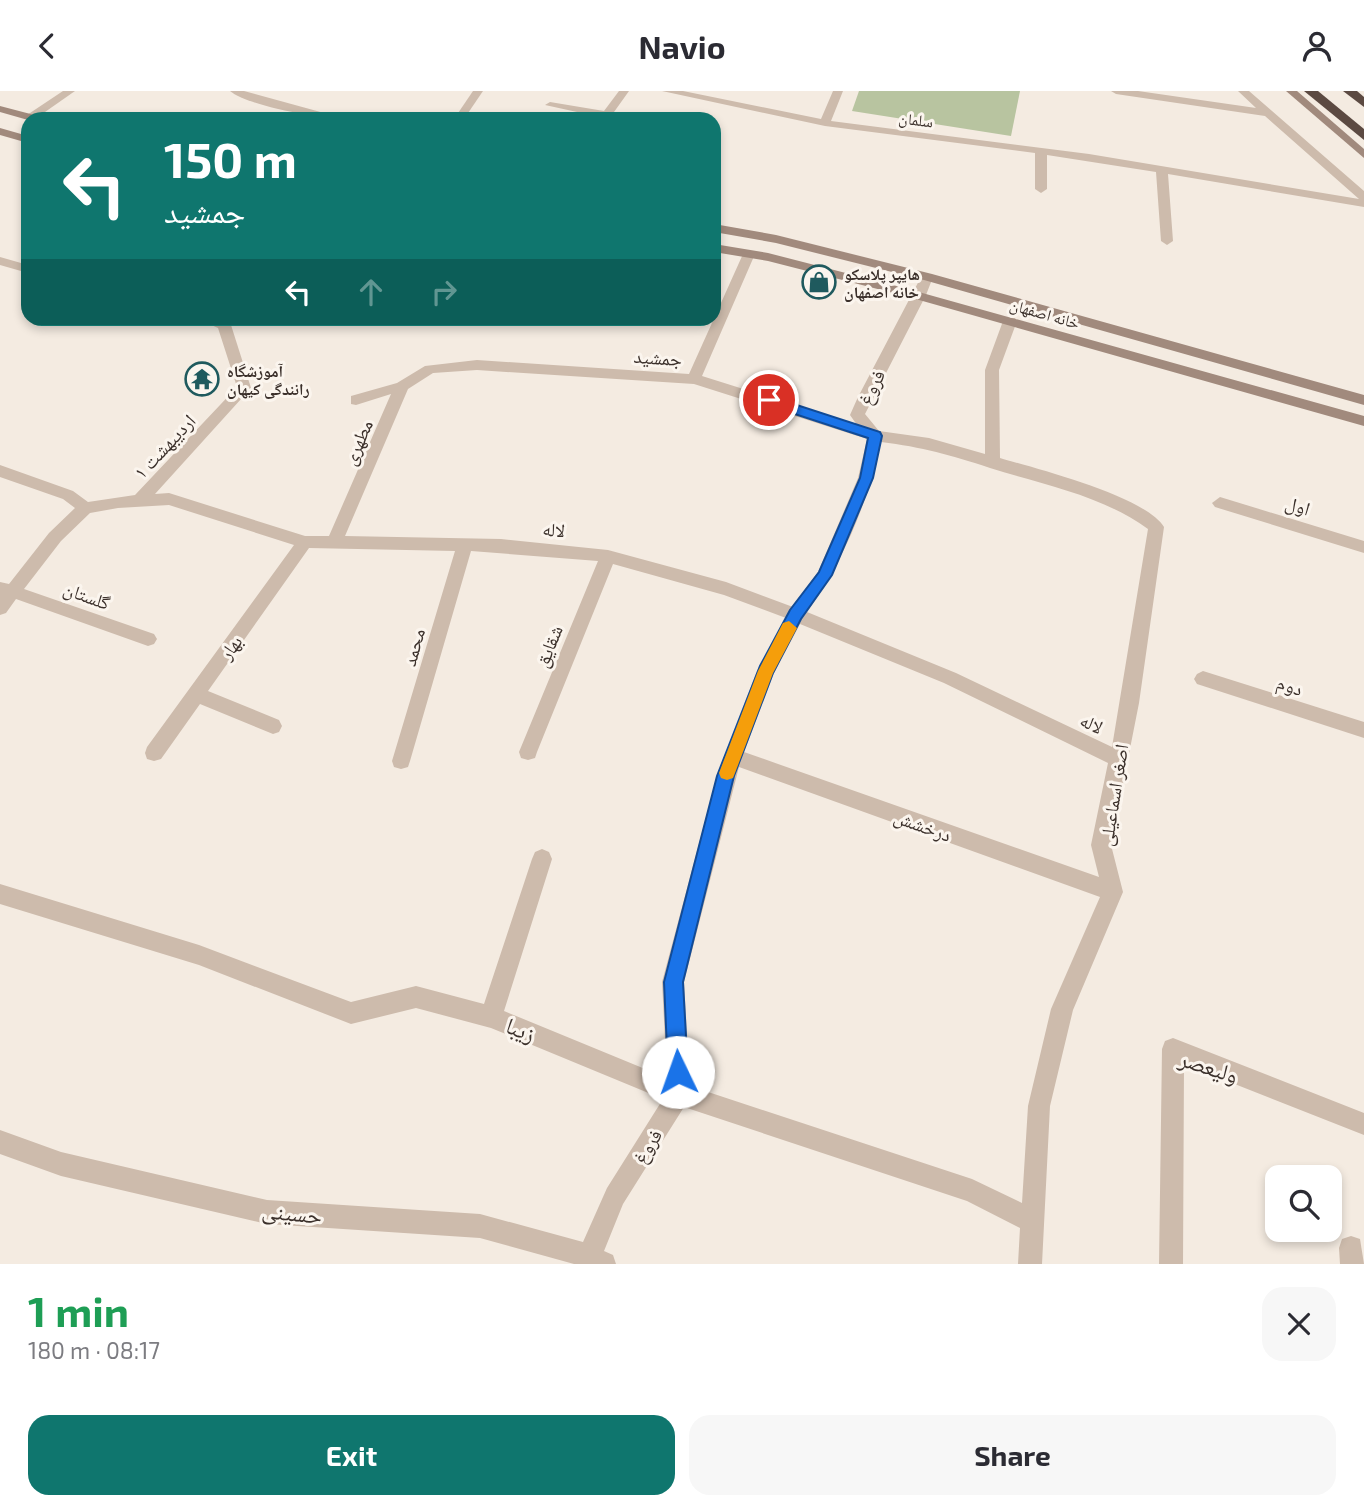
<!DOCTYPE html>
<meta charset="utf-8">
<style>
body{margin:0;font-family:"Exo 2","Noto Naskh Arabic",sans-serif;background:#f7f7f7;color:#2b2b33;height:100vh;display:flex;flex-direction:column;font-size:26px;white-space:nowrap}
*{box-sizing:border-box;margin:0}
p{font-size:23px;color:#7c7c81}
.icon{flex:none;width:38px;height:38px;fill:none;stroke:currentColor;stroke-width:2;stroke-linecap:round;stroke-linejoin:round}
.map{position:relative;height:1173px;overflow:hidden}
.drawer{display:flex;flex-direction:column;background:#fff;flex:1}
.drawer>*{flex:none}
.guide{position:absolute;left:21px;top:21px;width:700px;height:214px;border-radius:21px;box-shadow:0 4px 10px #0003;background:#0f766e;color:#fff;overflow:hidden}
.tools{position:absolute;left:1265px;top:1074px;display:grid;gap:14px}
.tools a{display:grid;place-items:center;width:77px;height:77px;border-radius:14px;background:#fff;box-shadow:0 4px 10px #0003;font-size:35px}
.pin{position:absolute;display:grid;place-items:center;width:60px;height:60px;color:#fff;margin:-30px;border:4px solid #fff;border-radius:50%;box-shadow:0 2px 7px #0007}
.me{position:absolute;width:77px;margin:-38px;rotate:357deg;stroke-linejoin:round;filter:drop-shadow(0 0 5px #0008)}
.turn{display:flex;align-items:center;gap:24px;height:147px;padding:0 28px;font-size:32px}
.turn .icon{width:91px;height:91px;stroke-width:2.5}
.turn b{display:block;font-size:49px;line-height:60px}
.lanes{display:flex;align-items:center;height:66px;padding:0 28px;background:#0003;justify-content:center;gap:35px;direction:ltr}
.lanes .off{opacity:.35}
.round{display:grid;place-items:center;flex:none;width:74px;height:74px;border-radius:21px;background:#f7f7f7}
.headline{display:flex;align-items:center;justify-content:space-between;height:119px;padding:0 28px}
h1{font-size:42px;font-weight:700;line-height:52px;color:#1e9e55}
.button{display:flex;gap:14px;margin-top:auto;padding:14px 28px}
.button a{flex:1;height:80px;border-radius:21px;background:#0f766e;color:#fff;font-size:28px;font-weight:700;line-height:80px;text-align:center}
.button a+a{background:#f7f7f7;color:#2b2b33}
header{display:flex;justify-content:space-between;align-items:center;height:91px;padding:0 28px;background:#fff;font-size:32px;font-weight:700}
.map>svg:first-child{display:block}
.green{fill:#b8c4a0}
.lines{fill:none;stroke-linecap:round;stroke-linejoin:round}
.street{fill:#cdbbac;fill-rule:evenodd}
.secondary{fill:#a18a7d;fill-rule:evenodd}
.highway{fill:#5c4a42;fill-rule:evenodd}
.route{fill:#1a73e8;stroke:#114b97;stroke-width:2}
.slow{fill:#f59e0b}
.labels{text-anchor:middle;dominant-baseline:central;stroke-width:6;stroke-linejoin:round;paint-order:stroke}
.far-street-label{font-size:16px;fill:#3b302b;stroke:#fbf5ee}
.far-poi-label{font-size:16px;font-weight:bold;fill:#3b302b;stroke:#fbf5ee;text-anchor:start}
.street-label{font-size:19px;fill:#3b302b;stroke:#fbf5ee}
.near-street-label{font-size:23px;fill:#3b302b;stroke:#fbf5ee}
</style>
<header><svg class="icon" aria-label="back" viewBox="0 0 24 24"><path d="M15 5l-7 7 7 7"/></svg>Navio<svg class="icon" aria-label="person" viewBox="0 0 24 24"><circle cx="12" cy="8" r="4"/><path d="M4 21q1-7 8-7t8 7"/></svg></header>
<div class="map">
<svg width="1364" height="1173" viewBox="0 0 1364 1173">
<rect width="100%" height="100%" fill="#f4ebe1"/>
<polygon class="green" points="859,0 1020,0 1011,45 852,20"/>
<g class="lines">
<g class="street">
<polygon points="63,0 75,0 35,28 27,28 27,24"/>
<path d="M230,0H244L346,28C321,28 248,15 230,0Z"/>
<polygon points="473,0 483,0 464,28 454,28"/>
<polygon points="619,0 629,0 609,28 599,28 600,26 545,14 550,11 604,20"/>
<polygon points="662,0 683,0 821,28 833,0 843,0 831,30 1089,63 1359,108 1265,25 1116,3 1111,0 1138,0 1256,17 1238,0 1249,0 1364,100 1364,116 1168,83 1173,150 1167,154 1161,150 1156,81 1047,64 1047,98 1041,102 1035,98 1035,62 825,35"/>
<path d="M749,159L755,163L702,285L857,334L850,324L858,306L921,186L922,183H932L933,186L926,204L865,323L879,340L929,347L985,363V279L1003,230L1005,227H1015L1017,230L999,279L1000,367C1037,378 1145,405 1164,436L1139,612L1111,754L1123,801L1073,919L1050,1015L1042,1173H1018L1020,1137L967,1110L684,1016L623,1113L604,1160L613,1164L616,1173H574L480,1147L267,1133L61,1085L0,1063V1039L61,1061L267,1109L480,1123L583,1151L607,1097L663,1008L491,937L416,917L351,933L199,874L0,813V793L199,854L351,911L416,895L484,913L532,768L535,761L542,758L549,761L552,768L504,920L667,987L662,891L717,685L757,580L786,527L724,504L613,473L537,661L535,667L528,669L521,667L519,661L598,470L471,460L410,670L408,676L401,678L394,676L392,670L455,460L309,457L208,600L279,629L282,635L279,641L273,643L200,613L161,668L154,670L147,668L145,662L147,656L294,454L169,414L118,417L90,422L61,450L24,498L154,543L157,548L154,553L148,555L16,508L6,522L0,524V491L9,493L49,442L75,417L63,408L0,386V374L73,400L88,411L135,404L237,296L218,237L198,228H218L231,234L251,297L155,403L169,402L305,445H329L391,303L356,314L351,313V305L397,292L425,275L477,269L689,283L743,163ZM477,279L694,293L867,348L858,387L818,481L793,516L726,491L608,459L501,448L345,445L408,298L433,282ZM881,351C922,356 951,364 990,377C1044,394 1101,404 1148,438L1112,656L956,582L807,521C843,471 868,411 881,351ZM800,533L944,592L1108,672L1091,754L1099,786L744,661L774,582ZM739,676L1100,806L1051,918L1028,1015L1022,1112L972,1088L690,995L684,891Z"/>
<polygon points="0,166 28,174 28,182 0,174"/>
<polygon points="1220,406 1364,450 1364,462 1215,416 1212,412"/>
<polygon points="1203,580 1364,631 1364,647 1197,593 1194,588 1197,583"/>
<polygon points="1173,947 1364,1022 1364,1044 1184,973 1183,1173 1159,1173 1162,958 1165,950"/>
<polygon points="1351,1145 1360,1148 1364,1173 1340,1173 1339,1157 1342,1148"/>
</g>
<g class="secondary">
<polygon points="1286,0 1297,0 1364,58 1364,67"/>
<polygon points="0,15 42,26 43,28 28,29 0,21"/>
<polygon points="0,37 28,45 28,52 0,44"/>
<polygon points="714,133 776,144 932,183 1364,304 1364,314 924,189 776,152 714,141"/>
<polygon points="714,153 768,162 908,198 1364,325 1364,335 905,205 768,170 714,161"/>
</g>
<g class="highway">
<polygon points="1304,0 1318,0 1364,38 1364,49"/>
<polygon points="1343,0 1357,0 1364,6 1364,16"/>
</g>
</g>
<polygon class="route" points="769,305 880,341 882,345 873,387 832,484 801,528 773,582 734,685 683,891 688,981 685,988 678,991 671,988 668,981 664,891 717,685 760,575 790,519 819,481 860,387 868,347 764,313 762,309"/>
<polygon class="slow" points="789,530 797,537 773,582 735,682 733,687 727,689 721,687 719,682 758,580 783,532"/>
<defs>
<symbol id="shop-ring" viewBox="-11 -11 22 22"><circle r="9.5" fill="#fbf5ee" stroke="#1f5a5e" stroke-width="1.5"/><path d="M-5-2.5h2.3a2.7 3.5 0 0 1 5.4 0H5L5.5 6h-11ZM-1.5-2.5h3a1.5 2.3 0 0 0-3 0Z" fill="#1f5a5e"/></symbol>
<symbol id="temple-ring" viewBox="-11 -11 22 22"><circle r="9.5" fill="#fbf5ee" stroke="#1f5a5e" stroke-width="1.5"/><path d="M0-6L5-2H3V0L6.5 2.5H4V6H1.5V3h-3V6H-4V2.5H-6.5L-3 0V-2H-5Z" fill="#1f5a5e"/></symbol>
</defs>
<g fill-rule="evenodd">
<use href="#shop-ring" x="800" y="172" width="38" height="38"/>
<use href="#temple-ring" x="183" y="269" width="38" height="38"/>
</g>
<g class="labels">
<g class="far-street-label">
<text transform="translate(916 28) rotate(7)">سلمان</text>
<text transform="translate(1045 222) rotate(16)">خانه اصفهان</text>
</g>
<g class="far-poi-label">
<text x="844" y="182">هایپر پلاسکو<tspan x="844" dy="18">خانه اصفهان</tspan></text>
<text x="227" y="279">آموزشگاه<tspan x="227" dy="18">رانندگی کیهان</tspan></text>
</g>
<g class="street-label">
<text transform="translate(658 266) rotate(4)">جمشید</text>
<text transform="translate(871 296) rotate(-64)">فروغ</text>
<text transform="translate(357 351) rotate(-66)">مطهری</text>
<text transform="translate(164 355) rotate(-47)">اردیبهشت ۱</text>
<text transform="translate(1298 414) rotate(17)">اول</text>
<text transform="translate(554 438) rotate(6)">لاله</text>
<text transform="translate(87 504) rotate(20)">گلستان</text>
<text transform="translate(548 555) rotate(-68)">شقایق</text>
<text transform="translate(230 556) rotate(-54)">بهار</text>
<text transform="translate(413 556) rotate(-74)">محمد</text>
<text transform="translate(1290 594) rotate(18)">دوم</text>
<text transform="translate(1092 632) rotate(26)">لاله</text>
<text transform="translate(1113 704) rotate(-81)">اصغر اسماعیلی</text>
<text transform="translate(923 734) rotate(20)">درخشش</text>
<text transform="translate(647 1055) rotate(-58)">فروغ</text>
</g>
<g class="near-street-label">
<text transform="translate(521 938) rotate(22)">زیبا</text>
<text transform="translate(1209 975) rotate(18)">ولیعصر</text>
<text transform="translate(292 1121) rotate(6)">حسینی</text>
</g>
</g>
</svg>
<div class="tools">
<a><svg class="icon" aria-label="search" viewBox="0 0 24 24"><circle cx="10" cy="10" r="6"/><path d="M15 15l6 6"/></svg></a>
</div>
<div class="pin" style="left:769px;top:309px;background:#d93025"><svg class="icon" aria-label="arrive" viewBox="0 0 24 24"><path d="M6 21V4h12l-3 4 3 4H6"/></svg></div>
<svg class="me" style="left:678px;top:981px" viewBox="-20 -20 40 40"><circle r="19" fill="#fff"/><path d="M0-13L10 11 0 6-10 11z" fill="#1a73e8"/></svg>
<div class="guide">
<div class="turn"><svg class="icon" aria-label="left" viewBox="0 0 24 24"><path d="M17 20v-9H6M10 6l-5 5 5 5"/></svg><div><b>150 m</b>جمشید</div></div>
<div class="lanes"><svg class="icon" aria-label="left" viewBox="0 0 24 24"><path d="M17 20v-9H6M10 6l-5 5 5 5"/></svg><svg class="icon off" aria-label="ahead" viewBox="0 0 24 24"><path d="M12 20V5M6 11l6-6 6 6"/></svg><svg class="icon off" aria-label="right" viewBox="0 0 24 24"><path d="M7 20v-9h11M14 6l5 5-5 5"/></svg></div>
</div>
</div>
<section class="drawer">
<div class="headline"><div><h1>1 min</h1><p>180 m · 08:17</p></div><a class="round"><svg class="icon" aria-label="close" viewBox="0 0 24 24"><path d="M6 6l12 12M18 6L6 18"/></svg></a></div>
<div class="button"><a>Exit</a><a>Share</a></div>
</section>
